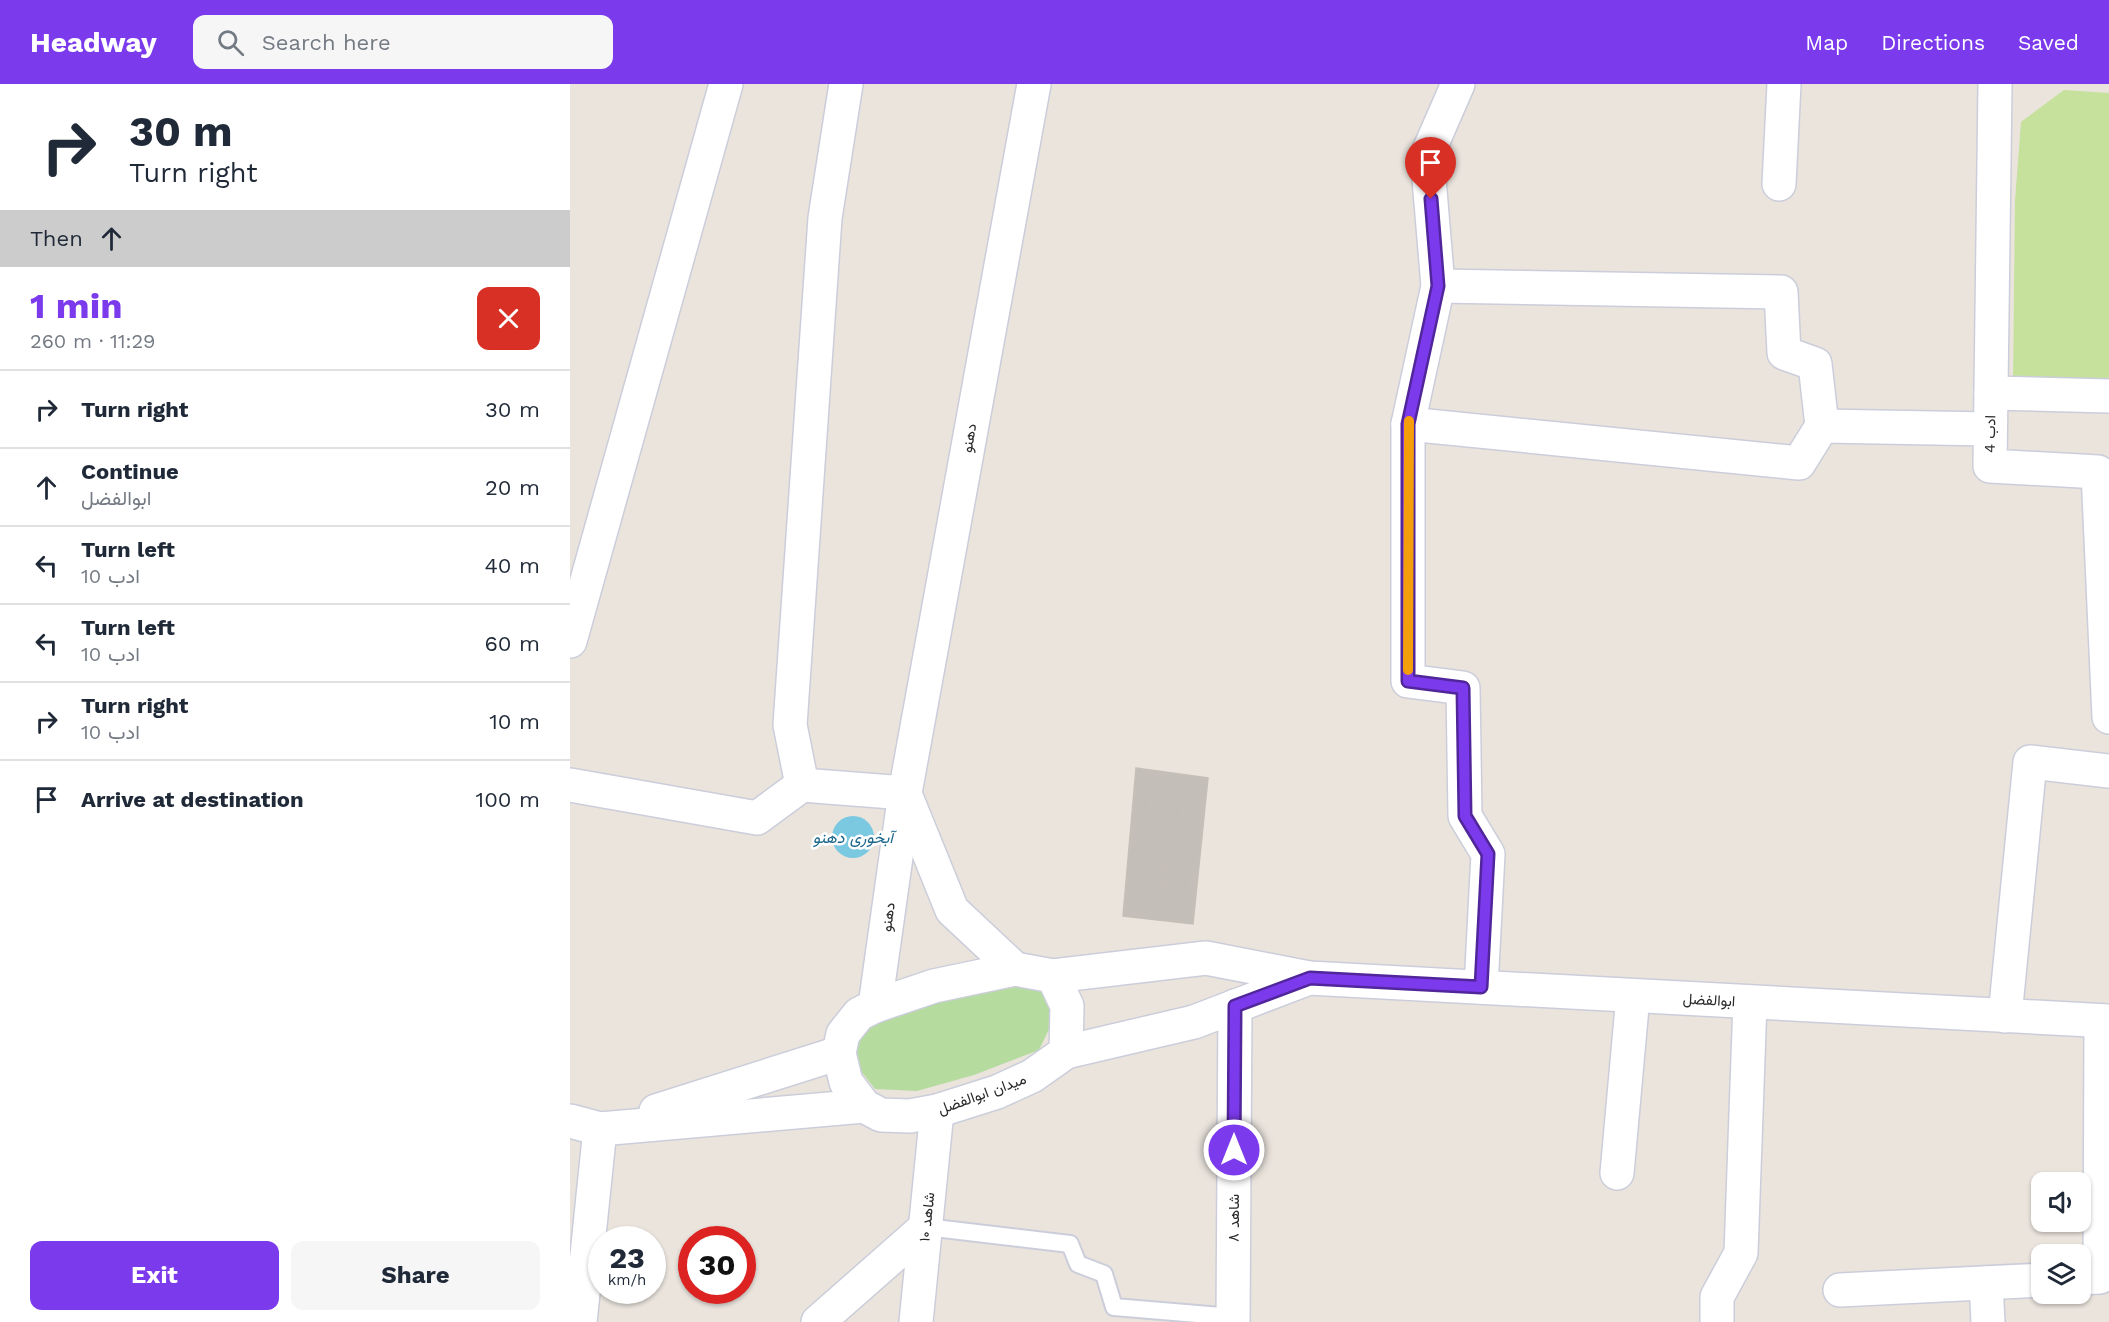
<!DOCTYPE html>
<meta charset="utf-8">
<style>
body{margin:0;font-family:"Work Sans",Vazirmatn,sans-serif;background:#f6f6f7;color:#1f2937;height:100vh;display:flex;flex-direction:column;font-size:22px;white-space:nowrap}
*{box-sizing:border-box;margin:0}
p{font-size:20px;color:#747a83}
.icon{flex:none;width:33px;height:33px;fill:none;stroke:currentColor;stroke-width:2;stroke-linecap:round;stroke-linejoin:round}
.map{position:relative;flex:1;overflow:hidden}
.sheet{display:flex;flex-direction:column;background:#fff;width:570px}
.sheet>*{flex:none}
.guide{background:#fff;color:#1f2937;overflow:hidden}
.buttons{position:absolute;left:1461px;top:1088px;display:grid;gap:12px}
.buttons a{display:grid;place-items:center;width:60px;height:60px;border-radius:12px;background:#fff;box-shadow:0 2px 4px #0004;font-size:30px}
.speed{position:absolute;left:18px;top:1142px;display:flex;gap:12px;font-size:30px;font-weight:700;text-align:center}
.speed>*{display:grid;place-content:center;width:78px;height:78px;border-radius:50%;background:#fff;box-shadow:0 2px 4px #0004;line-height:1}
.speed small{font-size:15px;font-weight:400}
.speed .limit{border:9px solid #d22;background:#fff;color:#111}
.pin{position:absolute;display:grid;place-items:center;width:51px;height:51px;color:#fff;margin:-62px -26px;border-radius:50% 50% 50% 0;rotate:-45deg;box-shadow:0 0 6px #0007}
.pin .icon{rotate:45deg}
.me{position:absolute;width:66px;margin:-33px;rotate:0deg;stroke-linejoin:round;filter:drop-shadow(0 0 4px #0008)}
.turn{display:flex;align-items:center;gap:21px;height:126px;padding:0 30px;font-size:27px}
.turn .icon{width:78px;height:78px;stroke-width:2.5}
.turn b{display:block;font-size:42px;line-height:51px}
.then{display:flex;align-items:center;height:57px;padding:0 30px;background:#0003;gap:12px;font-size:22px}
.round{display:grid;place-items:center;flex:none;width:63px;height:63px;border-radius:12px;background:#f6f6f7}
.head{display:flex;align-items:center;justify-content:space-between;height:102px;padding:0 30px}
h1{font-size:36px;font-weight:700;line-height:45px;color:#7c3aed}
.action{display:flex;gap:12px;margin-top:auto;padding:12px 30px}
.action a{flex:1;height:69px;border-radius:12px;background:#7c3aed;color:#fff;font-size:24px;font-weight:700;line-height:69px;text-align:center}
.action a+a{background:#f6f6f7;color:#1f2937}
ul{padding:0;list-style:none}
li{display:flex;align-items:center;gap:18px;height:78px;padding:0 30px;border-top:2px solid #e0e1e3}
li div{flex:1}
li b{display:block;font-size:22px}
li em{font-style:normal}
header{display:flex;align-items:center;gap:36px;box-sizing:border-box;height:84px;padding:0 30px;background:#7c3aed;color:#fff}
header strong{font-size:28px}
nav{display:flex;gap:33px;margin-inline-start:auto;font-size:21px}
.search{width:420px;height:54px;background:#f6f6f7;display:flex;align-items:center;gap:15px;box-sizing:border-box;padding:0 21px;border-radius:12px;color:#747a83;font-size:22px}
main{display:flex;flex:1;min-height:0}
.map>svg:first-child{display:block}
.green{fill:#b5db9f}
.pitch{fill:#c5e19c}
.water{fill:#7bc8e1}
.building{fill:#c3beb8;stroke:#c5c0b7;stroke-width:1.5}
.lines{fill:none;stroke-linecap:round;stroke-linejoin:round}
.lane-casing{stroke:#cbceda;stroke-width:20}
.street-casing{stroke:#cbceda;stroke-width:36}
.secondary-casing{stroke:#cbceda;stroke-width:36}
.lane{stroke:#fff;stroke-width:16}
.street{stroke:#fff;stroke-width:33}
.secondary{stroke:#fff;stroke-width:33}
.route-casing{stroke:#51269a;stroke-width:15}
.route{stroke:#7c3aed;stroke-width:10}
.slow{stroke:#f59e0b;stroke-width:10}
.labels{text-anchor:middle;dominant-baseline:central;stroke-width:5;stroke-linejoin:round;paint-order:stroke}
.street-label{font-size:15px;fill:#292929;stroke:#fff}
.water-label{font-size:16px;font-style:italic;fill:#1b678c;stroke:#fff}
</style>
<header>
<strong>Headway</strong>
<div class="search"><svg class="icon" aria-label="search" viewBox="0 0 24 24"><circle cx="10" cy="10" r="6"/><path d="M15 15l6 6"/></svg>Search here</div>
<nav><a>Map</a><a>Directions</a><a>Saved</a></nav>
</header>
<main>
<section class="sheet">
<div class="guide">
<div class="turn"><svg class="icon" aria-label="right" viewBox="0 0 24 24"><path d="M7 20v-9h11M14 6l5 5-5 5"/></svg><div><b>30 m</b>Turn right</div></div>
<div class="then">Then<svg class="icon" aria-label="ahead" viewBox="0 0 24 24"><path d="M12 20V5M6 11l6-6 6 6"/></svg></div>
</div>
<div class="head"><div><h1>1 min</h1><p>260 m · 11:29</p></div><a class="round" style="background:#d93025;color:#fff"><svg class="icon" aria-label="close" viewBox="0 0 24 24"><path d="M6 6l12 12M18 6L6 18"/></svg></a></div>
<ul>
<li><svg class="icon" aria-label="right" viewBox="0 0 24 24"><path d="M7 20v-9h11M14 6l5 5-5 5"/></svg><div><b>Turn right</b></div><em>30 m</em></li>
<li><svg class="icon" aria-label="ahead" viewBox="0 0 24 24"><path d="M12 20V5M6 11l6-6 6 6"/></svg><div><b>Continue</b><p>ابوالفضل</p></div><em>20 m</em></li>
<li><svg class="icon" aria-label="left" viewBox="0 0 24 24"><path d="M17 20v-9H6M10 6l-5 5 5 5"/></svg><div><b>Turn left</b><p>ادب 10</p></div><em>40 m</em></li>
<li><svg class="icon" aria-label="left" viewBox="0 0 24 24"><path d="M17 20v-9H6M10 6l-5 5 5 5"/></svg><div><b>Turn left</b><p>ادب 10</p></div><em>60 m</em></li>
<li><svg class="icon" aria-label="right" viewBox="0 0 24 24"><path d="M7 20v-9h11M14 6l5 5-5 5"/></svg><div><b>Turn right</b><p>ادب 10</p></div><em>10 m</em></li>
<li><svg class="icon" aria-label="arrive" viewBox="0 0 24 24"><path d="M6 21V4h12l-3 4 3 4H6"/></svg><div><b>Arrive at destination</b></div><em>100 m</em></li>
</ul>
<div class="action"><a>Exit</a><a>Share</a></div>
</section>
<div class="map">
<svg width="1539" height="1238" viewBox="0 0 1539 1238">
<rect width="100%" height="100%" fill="#eae4dd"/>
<polygon class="green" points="447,892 471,903 484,935 469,966 404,991 347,1007 305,1005 291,987 284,952 295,939"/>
<polygon class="pitch" points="1494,6 1539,9 1539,300 1443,298 1445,117 1451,38"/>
<circle class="water" cx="283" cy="753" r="21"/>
<g class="building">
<polygon points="566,684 638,694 623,840 553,832"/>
<polygon points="582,712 614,721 608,787 576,779"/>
<polygon points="597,784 622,789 616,831 592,827"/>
</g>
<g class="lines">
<defs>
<polyline id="lane" points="356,1143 500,1160 508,1180 534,1190 544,1223 663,1233"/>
<g id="street">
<polyline points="888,0 857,71 868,202 838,340 838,597 893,604 895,732 918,770 911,903"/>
<polyline points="1425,0 1420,382 1528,388 1539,633"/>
<polyline points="1209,100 1214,0"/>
<polyline points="868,202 1211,208 1214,269 1245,280 1252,342"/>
<polyline points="1421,309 1539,312"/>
<polyline points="838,340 1229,379 1252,342 1420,345"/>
<polyline points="0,557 156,0"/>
<polyline points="0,701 187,734 232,701 335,709"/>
<polyline points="232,701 220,641 255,134 276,0"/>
<polyline points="1435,932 1460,678 1539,687"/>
<polyline points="1047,1089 1063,912"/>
<polyline points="1510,1194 1530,1193 1531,937"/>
<polyline points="1416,1199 1418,1238"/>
<polyline points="1270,1206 1472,1196"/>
<polyline points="10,1238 30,1045"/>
<polyline points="248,1238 356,1143"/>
<polyline points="346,1238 367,1027"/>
<polyline points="663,1238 665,922"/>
<polyline points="1147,1238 1147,1213 1171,1169 1180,918"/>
</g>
<g id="secondary">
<polyline points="335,710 382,826 445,885"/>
<polygon points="445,885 483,892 497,922 496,968 462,992 427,1008 367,1027 340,1032 311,1031 294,1022 276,998 269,969 273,950 289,930 305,922 364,902"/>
<polyline points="483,892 636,874 739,894 1539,937"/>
<polyline points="305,922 335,709 464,0"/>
<polyline points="496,968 624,938 739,894"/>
<polyline points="86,1027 269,969"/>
<polyline points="0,1037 30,1045 294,1022"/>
</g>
</defs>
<use href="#lane" class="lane-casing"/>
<use href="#street" class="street-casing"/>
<use href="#secondary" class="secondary-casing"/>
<use href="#lane" class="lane"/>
<use href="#street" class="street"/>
<use href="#secondary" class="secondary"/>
</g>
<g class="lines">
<defs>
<polyline id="route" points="664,1066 665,922 740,894 911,903 918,770 895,732 893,604 838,597 838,340 868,202 861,115"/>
</defs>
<use href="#route" class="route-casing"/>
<use href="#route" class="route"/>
<polyline class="slow" points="838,586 839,337"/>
</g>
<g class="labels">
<g class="street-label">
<text transform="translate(1420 350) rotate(-89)">ادب 4</text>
<text transform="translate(399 354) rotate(-80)">دهنو</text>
<text transform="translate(318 833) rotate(-82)">دهنو</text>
<text transform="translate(1139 916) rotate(3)">ابوالفضل</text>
<text transform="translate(412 1010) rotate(-20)">میدان ابوالفضل</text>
<text transform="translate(357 1133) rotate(-84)">شاهد ۱۰</text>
<text transform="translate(664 1134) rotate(-90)">شاهد ۸</text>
</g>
<g class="water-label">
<text x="283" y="753">آبخوری دهنو</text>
</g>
</g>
</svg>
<div class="buttons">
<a><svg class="icon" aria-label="sound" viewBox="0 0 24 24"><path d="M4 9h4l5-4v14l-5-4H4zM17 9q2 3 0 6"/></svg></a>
<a><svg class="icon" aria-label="layers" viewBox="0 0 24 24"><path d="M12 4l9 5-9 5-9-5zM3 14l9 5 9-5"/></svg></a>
</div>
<div class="speed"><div>23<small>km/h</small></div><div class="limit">30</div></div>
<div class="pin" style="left:861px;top:115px;background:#d93025"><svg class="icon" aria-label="arrive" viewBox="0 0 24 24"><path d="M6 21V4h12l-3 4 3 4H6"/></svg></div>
<svg class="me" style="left:664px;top:1066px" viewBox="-20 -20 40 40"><circle r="17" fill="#7c3aed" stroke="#fff" stroke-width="3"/><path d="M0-11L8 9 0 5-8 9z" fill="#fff"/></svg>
</div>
</main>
